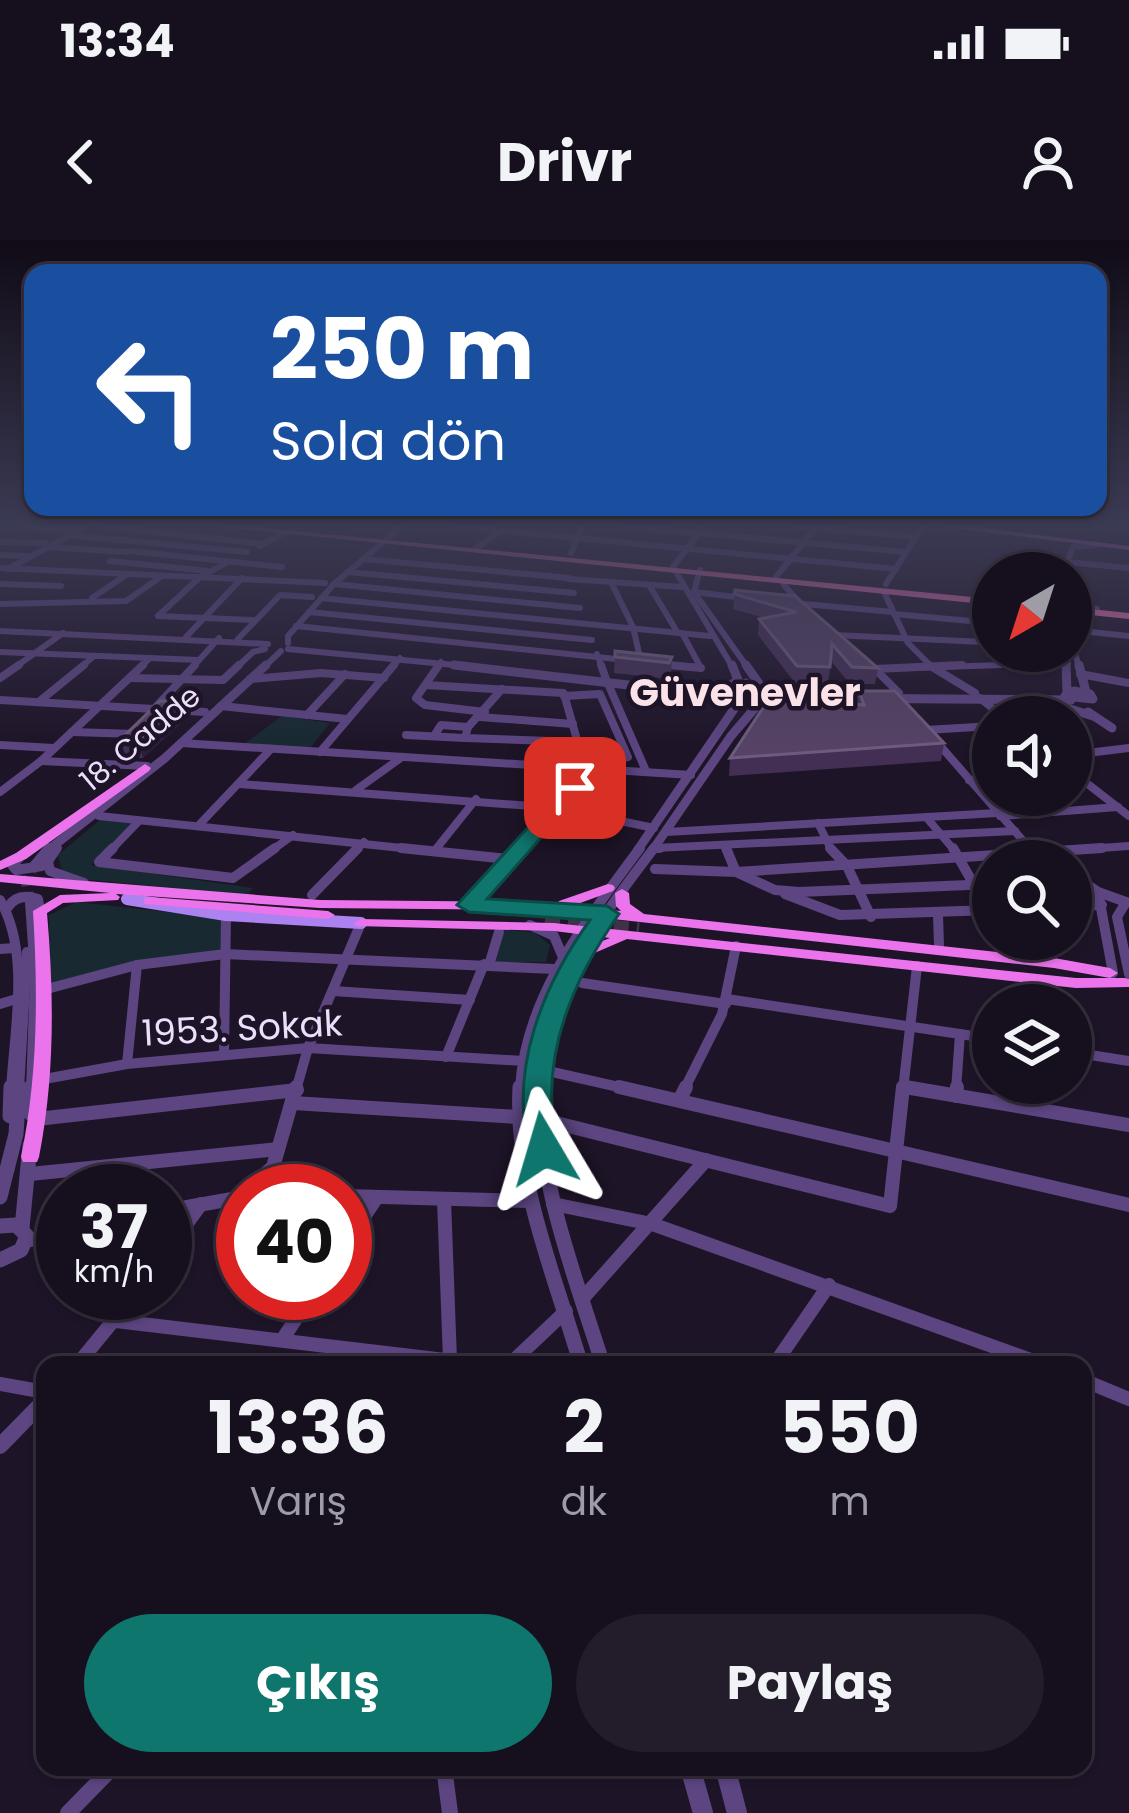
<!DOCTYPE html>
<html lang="tr">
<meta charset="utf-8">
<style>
body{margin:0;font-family:Poppins,sans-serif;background:#231d2b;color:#f1f3f6;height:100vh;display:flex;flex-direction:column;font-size:45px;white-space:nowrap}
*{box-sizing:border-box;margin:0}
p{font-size:39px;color:#9e9ca4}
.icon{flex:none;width:66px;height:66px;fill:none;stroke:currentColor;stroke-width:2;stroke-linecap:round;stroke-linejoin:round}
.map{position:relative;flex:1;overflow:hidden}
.panel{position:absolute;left:36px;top:1116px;width:1056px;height:420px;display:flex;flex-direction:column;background:#160f1e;border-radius:24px;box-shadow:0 3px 9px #0004,0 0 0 3px #352f3c}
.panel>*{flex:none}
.guide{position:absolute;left:24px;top:24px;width:1083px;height:252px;border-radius:24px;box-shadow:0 3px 9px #0004,0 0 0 3px #352f3c;background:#1a4fa0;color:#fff;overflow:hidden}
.needle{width:78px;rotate:219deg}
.buttons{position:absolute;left:972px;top:312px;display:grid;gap:24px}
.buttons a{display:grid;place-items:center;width:120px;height:120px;border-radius:50%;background:#160f1e;box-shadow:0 3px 9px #0004,0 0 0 3px #352f3c;font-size:60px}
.speed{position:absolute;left:36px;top:924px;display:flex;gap:24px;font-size:60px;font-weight:700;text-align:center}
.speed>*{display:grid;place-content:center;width:156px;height:156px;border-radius:50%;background:#160f1e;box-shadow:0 3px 9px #0004,0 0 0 3px #352f3c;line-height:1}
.speed small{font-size:30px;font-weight:400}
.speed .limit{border:18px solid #d22;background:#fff;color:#111}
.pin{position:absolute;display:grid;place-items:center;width:102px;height:102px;color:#fff;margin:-51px;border-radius:24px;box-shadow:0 6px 18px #0006}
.me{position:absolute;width:132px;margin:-66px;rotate:353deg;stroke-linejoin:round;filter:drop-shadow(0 0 9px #0008)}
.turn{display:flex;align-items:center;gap:42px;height:252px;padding:0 48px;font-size:54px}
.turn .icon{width:156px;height:156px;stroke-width:2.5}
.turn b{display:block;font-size:84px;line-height:102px}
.eta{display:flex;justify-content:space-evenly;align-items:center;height:204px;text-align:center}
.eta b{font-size:72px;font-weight:700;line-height:84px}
.action{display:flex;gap:24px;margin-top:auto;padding:24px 48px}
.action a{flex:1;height:138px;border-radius:72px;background:#0f766e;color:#fff;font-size:48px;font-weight:700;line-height:138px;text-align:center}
.action a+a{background:#231d2b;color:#f1f3f6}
.status{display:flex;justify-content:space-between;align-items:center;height:84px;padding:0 60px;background:#160f1e;direction:ltr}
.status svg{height:33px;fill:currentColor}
header{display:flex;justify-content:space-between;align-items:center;height:156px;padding:0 48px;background:#160f1e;font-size:54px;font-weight:700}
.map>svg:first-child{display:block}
.green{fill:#182931}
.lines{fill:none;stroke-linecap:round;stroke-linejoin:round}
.tertiary-tunnel{stroke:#3d3248;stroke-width:10;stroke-dasharray:10 6;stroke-linecap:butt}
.primary-tunnel{stroke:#3d3248;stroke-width:15;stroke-dasharray:15 8;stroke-linecap:butt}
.minor-far4{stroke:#5c4581;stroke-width:6}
.minor-far3{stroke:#5c4581;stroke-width:8}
.minor-far2{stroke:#5c4581;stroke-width:10}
.minor-far1{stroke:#5c4581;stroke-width:14}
.minor{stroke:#5c4581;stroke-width:16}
.tertiary-far4{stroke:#5c4581;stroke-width:6}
.tertiary-far3{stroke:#5c4581;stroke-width:9}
.tertiary-far2{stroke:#5c4581;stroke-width:10}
.tertiary-far1{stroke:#5c4581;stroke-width:15}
.tertiary{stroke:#5c4581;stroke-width:20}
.secondary{stroke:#ab82ef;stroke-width:12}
.primary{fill:#eb74ed;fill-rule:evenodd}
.trunk{fill:#eb6eb3;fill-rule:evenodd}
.wall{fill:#432f53}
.shaded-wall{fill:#2c1c3a}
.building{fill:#554265;stroke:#6d5b7c;stroke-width:3}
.route{fill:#0f766e;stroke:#0a4d48;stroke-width:3}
.labels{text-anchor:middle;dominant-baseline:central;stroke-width:9;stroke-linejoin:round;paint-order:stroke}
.far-street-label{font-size:30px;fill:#ecdffb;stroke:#1e1428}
.street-label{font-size:36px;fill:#ecdffb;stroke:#1e1428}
.far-district-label{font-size:39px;font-weight:bold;fill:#fbe1e8;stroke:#1e1428}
</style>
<div class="status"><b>13:34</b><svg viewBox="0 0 49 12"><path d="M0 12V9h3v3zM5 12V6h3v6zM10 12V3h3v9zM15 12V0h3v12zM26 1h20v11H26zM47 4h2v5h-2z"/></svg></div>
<header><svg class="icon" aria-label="back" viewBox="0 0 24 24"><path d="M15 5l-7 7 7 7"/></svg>Drivr<svg class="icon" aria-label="person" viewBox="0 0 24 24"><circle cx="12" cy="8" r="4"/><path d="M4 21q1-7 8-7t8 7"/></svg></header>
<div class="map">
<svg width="1129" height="1573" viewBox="0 0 1129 1573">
<rect width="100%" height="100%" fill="#1e1428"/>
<g class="green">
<polygon points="282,476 330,483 310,508 244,504"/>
<polygon points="101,579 132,583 91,625 253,648 247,655 82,639 62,632 58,615"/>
<polygon points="77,662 221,678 221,709 50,744 49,675"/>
<polygon points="504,690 534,692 550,705 546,722 495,722"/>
</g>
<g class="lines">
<polyline class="tertiary-tunnel" points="30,662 26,643 34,626"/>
<polyline class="primary-tunnel" points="545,680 639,690"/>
<g class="minor-far4">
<polyline points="101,286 263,304"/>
<polyline points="453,286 896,329"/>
<polyline points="621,286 906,312"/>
<polyline points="796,286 916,297"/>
<polyline points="0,287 75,290"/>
<polyline points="68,295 247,312"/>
<polyline points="0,302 45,303"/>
<polyline points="259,306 284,293"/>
<polyline points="47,307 127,312"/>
<polyline points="476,308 499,292"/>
<polyline points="130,311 282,327"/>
<polyline points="571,313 582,286"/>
<polyline points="0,315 27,316"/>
<polyline points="363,319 569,338"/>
<polyline points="110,321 208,331"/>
<polyline points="1067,322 1129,328"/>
<polyline points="673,327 704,286"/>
<polyline points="0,328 325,343"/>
<polyline points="8,329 87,286"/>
<polyline points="348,332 574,353"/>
<polyline points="1063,333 1073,307 1098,305"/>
<polyline points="776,337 817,286"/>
<polyline points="569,339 682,347"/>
<polyline points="611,342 633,387 641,422"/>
<polyline points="0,344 61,346"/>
<polyline points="334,344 580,368"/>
<polyline points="886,344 923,286"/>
<polyline points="649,345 676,390"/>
<polyline points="784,345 801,364"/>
<polyline points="694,352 744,358"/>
<polyline points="884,352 908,403 933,428"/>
<polyline points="92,358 126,335"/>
<polyline points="321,358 710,396"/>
<polyline points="793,363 893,372"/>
<polyline points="0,364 126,361 162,336"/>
<polyline points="1071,364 1097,369"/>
<polyline points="309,372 592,400"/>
<polyline points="894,374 993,383"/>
<polyline points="158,376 199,338 226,323"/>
<polyline points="158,376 253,380"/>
<polyline points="296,386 626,420"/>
<polyline points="1071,390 1129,396"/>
<polyline points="682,393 701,428"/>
<polyline points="834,395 984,402"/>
<polyline points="186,397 242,338"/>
<polyline points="238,399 280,355 312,357"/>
<polyline points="0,412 199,420"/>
<polyline points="597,414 602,428"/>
<polyline points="662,424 698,428"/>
<polyline points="14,428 63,393"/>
<polyline points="80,428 94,416"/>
<polyline points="140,428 150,418"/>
<polyline points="192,428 219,398"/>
<polyline points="236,428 253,412 265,409"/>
<polyline points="392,428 400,418"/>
<polyline points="437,428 441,422"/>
<polyline points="907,428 1068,423"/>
</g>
<g class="minor-far3">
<polyline points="439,425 416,458 425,465 485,472"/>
<polyline points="601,425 605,436"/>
<polyline points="669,425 701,428"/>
<polyline points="929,425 975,453"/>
<polyline points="875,429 962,425"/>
<polyline points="876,430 899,453"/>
<polyline points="1080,434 1129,443"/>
<polyline points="0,438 19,425"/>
<polyline points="130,438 223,440 239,425"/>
<polyline points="250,439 321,433 384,438"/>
<polyline points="606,439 646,531"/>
<polyline points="426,445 563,453"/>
<polyline points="502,449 468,487 465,498 577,502"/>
<polyline points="564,454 583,521"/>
<polyline points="564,456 600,454 628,517 606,522"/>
<polyline points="980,458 1003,477"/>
<polyline points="0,460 205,472"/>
<polyline points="41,460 84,425"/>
<polyline points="221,466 347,479"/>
<polyline points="155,468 195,425"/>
<polyline points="307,475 345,434"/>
<polyline points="480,477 573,484"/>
<polyline points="926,490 993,486"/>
<polyline points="72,492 136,494"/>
<polyline points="406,495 465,498"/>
<polyline points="434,496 441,485 468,487"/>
<polyline points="936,501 1032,611"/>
<polyline points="181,503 691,535"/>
<polyline points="0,505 54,508"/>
<polyline points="320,512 394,425"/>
<polyline points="1071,515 1129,508"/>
<polyline points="41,521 147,526"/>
<polyline points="1071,531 1129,576"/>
<polyline points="969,540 993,539"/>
<polyline points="239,544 558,568 654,588"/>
<polyline points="356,550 402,517"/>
<polyline points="0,552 41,521 143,425"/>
<polyline points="99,576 430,611"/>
<polyline points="1000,576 1118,567"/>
<polyline points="926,577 955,611"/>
<polyline points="818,583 832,611"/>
<polyline points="198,586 271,509"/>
<polyline points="667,592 997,573"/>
<polyline points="725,605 727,611"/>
<polyline points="655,608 1015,591"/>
<polyline points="436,609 476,559"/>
<polyline points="110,611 139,581"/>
<polyline points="271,611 293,595"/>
<polyline points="355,611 364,602"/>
<polyline points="518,611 592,528"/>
<polyline points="1057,611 1129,606"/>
</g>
<g class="minor-far2">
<polyline points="113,608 99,622 233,638 275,608"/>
<polyline points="401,608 508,619"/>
<polyline points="655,608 660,608"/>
<polyline points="726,608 736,632 775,650 799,652 993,644"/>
<polyline points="830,608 847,626 871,677"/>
<polyline points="953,608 989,671"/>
<polyline points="1029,608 1033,612"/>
<polyline points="655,629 736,632 1102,608"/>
<polyline points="1071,633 1098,652 1126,662"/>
<polyline points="1098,652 1113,733"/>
<polyline points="785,654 840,675 993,670"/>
<polyline points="312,655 358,608"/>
<polyline points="1126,662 1117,677 1129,734"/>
<polyline points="469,665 520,608"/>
<polyline points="1071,666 1102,665"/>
<polyline points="938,675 939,705"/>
<polyline points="0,709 15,708"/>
<polyline points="489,725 499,692"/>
<polyline points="582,743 726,764"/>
<polyline points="43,750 137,725 225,714 554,729"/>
<polyline points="333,751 470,760"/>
<polyline points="727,759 993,799"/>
<polyline points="0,764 13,760"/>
<polyline points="1071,812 1129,821"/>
<polyline points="224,814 226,675"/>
<polyline points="446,817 484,724"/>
<polyline points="127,824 137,725"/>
<polyline points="539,829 632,850"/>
<polyline points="39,840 127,824 308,808 523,821"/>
<polyline points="903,847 923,850"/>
<polyline points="296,850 308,808 361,683"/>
<polyline points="684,850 722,774 736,706"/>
<polyline points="903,850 917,726"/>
<polyline points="956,850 960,794"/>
</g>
<g class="minor-far1">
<polyline points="619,847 1129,965"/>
<polyline points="905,847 1129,885"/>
<polyline points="956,856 957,847"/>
<polyline points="680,859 686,847"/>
<polyline points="293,863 518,877"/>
<polyline points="536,878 890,966 903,847"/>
<polyline points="37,879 297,850"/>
<polyline points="30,934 278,909"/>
<polyline points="245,951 273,927"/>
<polyline points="289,951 273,927 296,847"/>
<polyline points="345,956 529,961"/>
<polyline points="444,960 450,1120"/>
<polyline points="553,964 652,984 1045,1125"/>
<polyline points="165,971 243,957"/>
<polyline points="26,1001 63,993"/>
<polyline points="345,1005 377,957"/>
<polyline points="165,1013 201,964"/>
<polyline points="583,1058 706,920"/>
<polyline points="116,1081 487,1125"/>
<polyline points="282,1100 313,1053"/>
<polyline points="77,1125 136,1053"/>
<polyline points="509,1125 566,1071"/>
<polyline points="774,1125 829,1045"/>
<polyline points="1083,1140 1129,1159"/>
<polyline points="0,1144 45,1152"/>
<polyline points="41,1164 45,1160"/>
</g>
<g class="minor">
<polyline points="0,1206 44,1161"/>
<polyline points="444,1527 450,1573"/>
<polyline points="68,1573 113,1527"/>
</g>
<g class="tertiary-far4">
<polyline points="673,327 733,428"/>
<polyline points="700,330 694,352 748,428"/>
<polyline points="0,391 268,404"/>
<polyline points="1071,397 1079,428"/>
<polyline points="288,403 288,396 334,344 402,286"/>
<polyline points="288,409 486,428"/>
<polyline points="1065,411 1066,428"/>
<polyline points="263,428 281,411"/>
</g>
<g class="tertiary-far3">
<polyline points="454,425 725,456"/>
<polyline points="746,425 760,445"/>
<polyline points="1066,425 1067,452"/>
<polyline points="1079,425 1086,452"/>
<polyline points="731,445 738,440 732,425"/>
<polygon points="1074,451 1090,454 1093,459 1065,456"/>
<polyline points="810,458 1071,460"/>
<polyline points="760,461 725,456 722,450 746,443 770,453 764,460"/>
<polyline points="1057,465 1093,476"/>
<polyline points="1088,472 1112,488"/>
<polyline points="47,611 165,518 266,425"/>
<polyline points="637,611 734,469 729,459"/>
<polyline points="652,611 731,496 761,461"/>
</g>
<g class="tertiary-far2">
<polyline points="57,608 48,621 50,631 84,643"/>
<polyline points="20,617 12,625 16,630 42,626"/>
<polyline points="34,626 49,608"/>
<path d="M0,660C31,713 14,792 11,850"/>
<polyline points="30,662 35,735 31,850"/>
<path d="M8,667C15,656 26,655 38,659L40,671"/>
<polyline points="530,685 554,696 562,715"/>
<polyline points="19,850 27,712"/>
<path d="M520,850C524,757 587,680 640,608"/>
<path d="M540,850C544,753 597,683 654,608"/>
</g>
<g class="tertiary-far1">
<path d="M520,847C515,946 554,1032 581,1125"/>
<path d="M540,847C537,943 575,1035 603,1125"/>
<polyline points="30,873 31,847"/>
<polyline points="10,876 11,847"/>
<polyline points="0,957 16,894 19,847"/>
<polyline points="0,986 16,985 27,996 21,1010 0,1020"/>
<polyline points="22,988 30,905"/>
</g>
<g class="tertiary">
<polyline points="690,1527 703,1573"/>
<polyline points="725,1527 737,1573"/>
</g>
<polyline class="secondary" points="127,659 226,675 361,683"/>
<g class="primary">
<polygon points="938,286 965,286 1129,306 1129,310"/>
<polygon points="145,524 151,528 149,531 26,619 0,630 0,621 16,613"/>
<path d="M0,634L320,660L532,662L557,664L559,661L608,644L613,645L615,648L613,651L572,666L621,671L616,666L615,653L622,649L629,653L630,664L644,674L1054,718L1110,728L1118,733L1110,738L1054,728L532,670L320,668L116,654L120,657L118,660L63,663L47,673C54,754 55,836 39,917L37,922H23L21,917C38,836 38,753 33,671L60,655L110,653L0,642Z"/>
<polygon points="150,657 328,671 335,675 328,679 145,664 143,661 145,658"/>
<polygon points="361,679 554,683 1076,738 1125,738 1129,739 1129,747 1076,748 627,699 576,721 568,716 571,713 610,698 554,691 356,686 354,683"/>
</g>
<g class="trunk">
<polygon points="213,286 244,286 993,359 993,365"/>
<polygon points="1071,367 1129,373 1129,379 1071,373"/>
</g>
</g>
<g class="wall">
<polygon points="735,350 795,356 878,428 875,444 850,444 831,421 828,443 795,443 758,395 759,379 764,378 733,369"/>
<polygon points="615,411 672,417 671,433 668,439 614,433"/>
<polygon points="859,451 944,503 941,521 729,536 730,518 824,461 857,464"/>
<polygon points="181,462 185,479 143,518 125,517 121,499"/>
</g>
<polygon class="shaded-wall" points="181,462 185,479 143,518 139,500"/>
<g class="building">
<polygon points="735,350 795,356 878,428 852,427 832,404 830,427 797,426 759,379 796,372 734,354"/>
<polygon points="615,411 672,417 669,423 615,417"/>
<polygon points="822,450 824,461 864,465 859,451 895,451 944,503 730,518 770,457 779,453"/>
<polygon points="160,461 181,462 139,500 121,499"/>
</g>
<linearGradient id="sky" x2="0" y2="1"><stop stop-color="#100b16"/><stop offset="0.56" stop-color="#3b3a53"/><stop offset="1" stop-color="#3b3a53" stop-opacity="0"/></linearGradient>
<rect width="1129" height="507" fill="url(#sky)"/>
<path class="route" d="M568,544L585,548L487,659L607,666L619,674C571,742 536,825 559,909L544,919L529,909C509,828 543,745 590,680L469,672L457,665Z"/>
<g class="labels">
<g class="far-street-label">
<text transform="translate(140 498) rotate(-40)">18. Cadde</text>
</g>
<g class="street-label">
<text transform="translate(242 788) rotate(-3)">1953. Sokak</text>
</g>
<g class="far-district-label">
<text x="745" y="452">Güvenevler</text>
</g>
</g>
</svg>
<div class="buttons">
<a><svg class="needle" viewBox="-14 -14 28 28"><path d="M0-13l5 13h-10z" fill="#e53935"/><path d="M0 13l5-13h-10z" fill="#9e9ca4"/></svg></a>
<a><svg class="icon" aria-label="sound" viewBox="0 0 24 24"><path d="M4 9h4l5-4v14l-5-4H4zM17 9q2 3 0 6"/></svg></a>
<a><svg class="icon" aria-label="search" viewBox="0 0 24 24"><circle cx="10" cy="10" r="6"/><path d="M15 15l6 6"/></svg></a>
<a><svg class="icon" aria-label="layers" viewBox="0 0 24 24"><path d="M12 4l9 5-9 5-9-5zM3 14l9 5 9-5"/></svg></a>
</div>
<div class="speed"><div>37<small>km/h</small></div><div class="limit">40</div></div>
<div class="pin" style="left:575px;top:548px;background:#d93025"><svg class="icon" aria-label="arrive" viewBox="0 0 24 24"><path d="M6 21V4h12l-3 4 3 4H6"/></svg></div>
<svg class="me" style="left:544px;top:909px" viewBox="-20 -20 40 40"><path d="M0-17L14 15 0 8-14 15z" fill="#0f766e" stroke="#fff" stroke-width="4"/></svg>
<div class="guide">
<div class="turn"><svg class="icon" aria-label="left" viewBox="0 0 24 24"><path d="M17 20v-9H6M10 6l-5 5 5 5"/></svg><div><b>250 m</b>Sola dön</div></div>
</div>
<section class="panel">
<div class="eta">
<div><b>13:36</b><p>Varış</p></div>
<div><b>2</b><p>dk</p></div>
<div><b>550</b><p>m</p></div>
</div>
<div class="action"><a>Çıkış</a><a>Paylaş</a></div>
</section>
</div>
